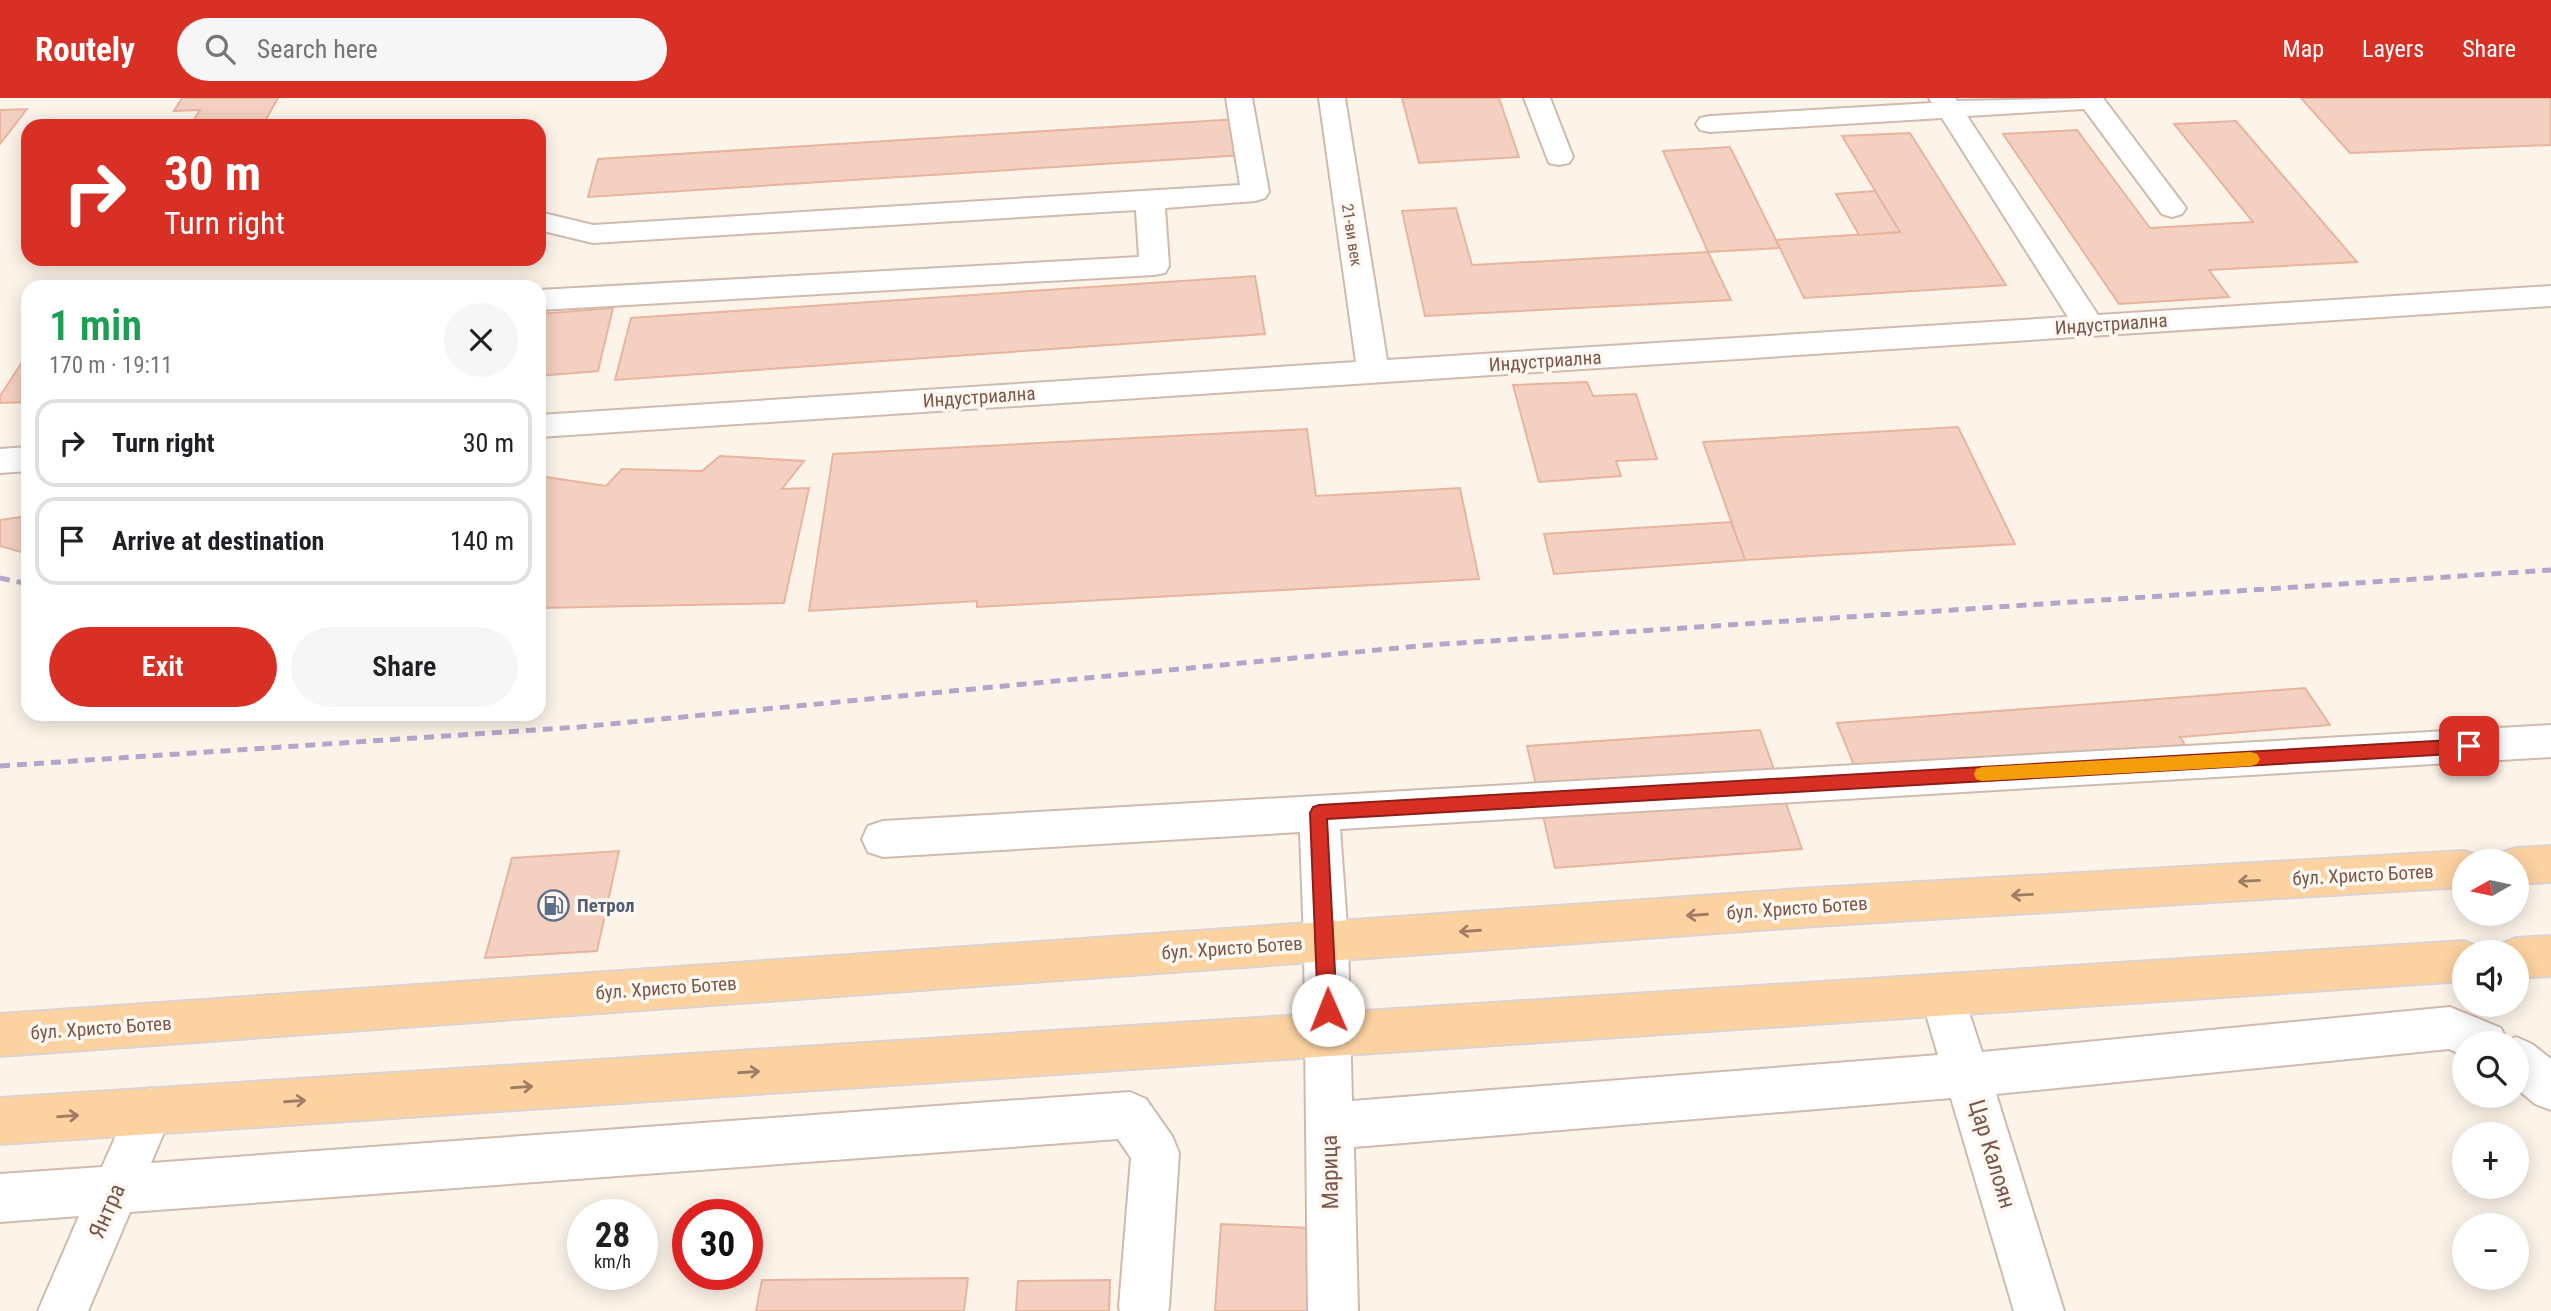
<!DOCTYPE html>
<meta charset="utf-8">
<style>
body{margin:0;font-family:"Roboto Condensed",sans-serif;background:#f6f6f6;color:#202124;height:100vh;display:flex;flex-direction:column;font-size:26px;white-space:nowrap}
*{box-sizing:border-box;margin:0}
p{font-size:23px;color:#757577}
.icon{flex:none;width:38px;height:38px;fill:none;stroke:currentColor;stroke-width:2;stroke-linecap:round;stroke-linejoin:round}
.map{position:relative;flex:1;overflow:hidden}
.drawer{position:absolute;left:21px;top:182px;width:525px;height:441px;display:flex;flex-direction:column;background:#fff;border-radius:21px;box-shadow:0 4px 18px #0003}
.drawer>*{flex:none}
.hud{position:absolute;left:21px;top:21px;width:525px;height:147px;border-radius:21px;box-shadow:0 4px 18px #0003;background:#d93025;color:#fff;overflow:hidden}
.needle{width:46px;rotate:261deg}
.fabs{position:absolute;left:2452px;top:751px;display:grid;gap:14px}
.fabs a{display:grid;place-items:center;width:77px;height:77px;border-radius:50%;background:#fff;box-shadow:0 4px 18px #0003;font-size:35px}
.speed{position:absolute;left:567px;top:1101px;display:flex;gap:14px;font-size:35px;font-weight:700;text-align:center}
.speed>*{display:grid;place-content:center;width:91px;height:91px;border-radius:50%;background:#fff;box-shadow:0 4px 18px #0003;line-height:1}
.speed small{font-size:18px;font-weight:400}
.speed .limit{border:10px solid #d22;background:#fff;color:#111}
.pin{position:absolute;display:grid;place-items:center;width:60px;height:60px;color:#fff;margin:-30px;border-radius:14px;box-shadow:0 4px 10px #0006}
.me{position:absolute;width:77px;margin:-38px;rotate:359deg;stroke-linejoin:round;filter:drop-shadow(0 0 5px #0008)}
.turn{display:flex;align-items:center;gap:24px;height:147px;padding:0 28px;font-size:32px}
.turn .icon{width:91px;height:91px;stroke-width:2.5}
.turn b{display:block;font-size:49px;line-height:60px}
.round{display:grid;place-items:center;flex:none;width:74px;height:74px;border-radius:37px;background:#f6f6f6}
.head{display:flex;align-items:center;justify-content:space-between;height:119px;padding:0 28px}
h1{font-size:42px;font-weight:600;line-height:52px;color:#1e9e55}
.button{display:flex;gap:14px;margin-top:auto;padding:14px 28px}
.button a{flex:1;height:80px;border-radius:42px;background:#d93025;color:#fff;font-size:28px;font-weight:600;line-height:80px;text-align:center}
.button a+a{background:#f6f6f6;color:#202124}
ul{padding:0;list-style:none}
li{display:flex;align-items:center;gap:21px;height:88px;margin:0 14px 10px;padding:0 14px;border:4px solid #e0e0e0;border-radius:21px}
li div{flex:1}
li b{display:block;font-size:26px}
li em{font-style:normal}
header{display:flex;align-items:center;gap:42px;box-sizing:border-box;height:98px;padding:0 35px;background:#d93025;color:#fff}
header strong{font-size:33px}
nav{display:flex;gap:38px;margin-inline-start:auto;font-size:24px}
.search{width:490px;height:63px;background:#f6f6f6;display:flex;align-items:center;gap:18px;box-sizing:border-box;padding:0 24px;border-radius:38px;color:#757577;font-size:26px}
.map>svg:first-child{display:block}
.building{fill:#f4d0c0;stroke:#e7b4a0;stroke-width:2}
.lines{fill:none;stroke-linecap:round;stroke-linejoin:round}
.minor-casing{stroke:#d0baae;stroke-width:4}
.major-casing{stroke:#dcd3d0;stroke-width:4}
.minor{fill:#fff;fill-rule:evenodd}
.major{fill:#fdd2a1;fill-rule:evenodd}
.rail{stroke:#b5a6c9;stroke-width:5;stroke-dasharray:10 7;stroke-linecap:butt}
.oneway{stroke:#a17c65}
.route{fill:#d93025;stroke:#8d1f18;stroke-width:2}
.slow{fill:#f59e0b}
.labels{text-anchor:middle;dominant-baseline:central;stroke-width:7;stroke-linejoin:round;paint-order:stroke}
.far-street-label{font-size:16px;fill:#79574b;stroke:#fff8f1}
.street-label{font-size:19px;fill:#79574b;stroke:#fff8f1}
.service-label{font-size:19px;font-weight:bold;fill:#4e5e75;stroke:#fff8f1;text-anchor:start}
.near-street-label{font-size:23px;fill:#79574b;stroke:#fff8f1}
</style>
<header>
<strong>Routely</strong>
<div class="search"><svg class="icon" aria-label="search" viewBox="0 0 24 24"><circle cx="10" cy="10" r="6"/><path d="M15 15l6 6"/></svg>Search here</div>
<nav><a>Map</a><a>Layers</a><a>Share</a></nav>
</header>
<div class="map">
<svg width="2551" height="1213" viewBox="0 0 2551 1213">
<rect width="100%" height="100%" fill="#fdf4e9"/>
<g class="building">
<polygon points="182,0 278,0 262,28 190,28 200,12 174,13"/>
<polygon points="1402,0 1499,0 1519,59 1419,65"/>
<polygon points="2301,0 2551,0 2551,47 2350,55"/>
<polygon points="27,11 0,46 0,12"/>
<polygon points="1238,21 1244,57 588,99 598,61"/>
<polygon points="2236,23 2357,164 2209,172 2229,199 2119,206 2003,36 2077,32 2150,130 2253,124 2174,26"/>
<polygon points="1910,35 2006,187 1804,200 1776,142 1900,134 1842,38"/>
<polygon points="1730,49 1776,142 1779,150 1708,154 1663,53"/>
<polygon points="1875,93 1900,134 1859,137 1836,96"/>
<polygon points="1456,110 1472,167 1708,154 1731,202 1425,218 1402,113"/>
<polygon points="1255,178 1265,236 615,282 631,220"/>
<polygon points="613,210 598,273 539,278 539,216"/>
<polygon points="28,255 28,304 0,305 0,298"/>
<polygon points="1587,284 1593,298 1636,296 1657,361 1616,363 1621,378 1539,384 1513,287"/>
<polygon points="1958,329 2015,446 1745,462 1703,344"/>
<polygon points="1307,331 1316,398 1460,390 1479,481 977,509 977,503 809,513 833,356"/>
<polygon points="720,358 804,363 782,391 809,390 784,505 539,510 539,378 606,388 622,371 702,373"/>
<polygon points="28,418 28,456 0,448 0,422"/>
<polygon points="1731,424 1745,462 1554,476 1544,436"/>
<polygon points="2305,590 2330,627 2180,639 2185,647 1856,672 1837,625"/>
<polygon points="1760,632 1802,751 1555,770 1527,648"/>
<polygon points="619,753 597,853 485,860 512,760"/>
<polygon points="1221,1126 1311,1130 1308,1213 1215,1213"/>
<polygon points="968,1180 964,1213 756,1213 762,1182"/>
<polygon points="1110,1182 1109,1213 1016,1213 1018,1183"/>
</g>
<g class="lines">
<defs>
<g id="minor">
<polygon points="1226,0 1252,0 1269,94 1265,100 1255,103 1165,110 1169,168 1165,175 1154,177 539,212 539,192 1139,159 1136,112 593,145 539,132 539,114 593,127 1240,87"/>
<polygon points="1319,0 1345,0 1387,262 2068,219 1942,20 1710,34 1700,32 1696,26 1700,20 1710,18 1932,5 1929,0 1955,0 1957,3 2103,0 2186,110 2182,116 2172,119 2162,116 2084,11 1967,18 2098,217 2551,188 2551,208 539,339 539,317 1356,264"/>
<polygon points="1524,0 1550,0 1573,59 1569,65 1559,67 1549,65"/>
<polygon points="28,349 28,373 0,375 0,351"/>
<polygon points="2551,627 2551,659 1340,731 1348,843 1352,1003 1938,957 1921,899 1927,884 1943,878 1959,884 1982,954 2450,909 2501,930 2507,943 2516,939 2532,946 2551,961 2551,1012 2535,1006 2516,990 2516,945 2464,945 2464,958 2449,951 1996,996 2064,1213 2014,1213 1951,1000 1354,1049 1358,1213 1308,1213 1304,843 1300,734 883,759 868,754 862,741 868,728 883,723"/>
<polygon points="150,990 166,997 173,1013 151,1065 1130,994 1146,1001 1172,1038 1179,1055 1169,1209 1168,1213 1120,1213 1119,1209 1131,1060 1118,1041 130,1114 88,1213 38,1213 79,1118 0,1124 0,1076 102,1069 134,997"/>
</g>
<g id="major">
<polygon points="2551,748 2551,784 2516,786 2516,763 2498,763 2501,755 2516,750"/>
<polygon points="2464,753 2479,758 2481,763 2464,763 2464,789 1815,828 0,958 0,916 1815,790"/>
<polygon points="2551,838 2551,878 2516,880 2516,854 2497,854 2501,846 2516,840"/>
<polygon points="2464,843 2479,849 2482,854 2464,854 2464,883 0,1046 0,1000"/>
</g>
</defs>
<use href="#minor" class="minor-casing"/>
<use href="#major" class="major-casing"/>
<use href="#minor" class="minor"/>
<use href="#major" class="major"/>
<g class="rail">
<polyline points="0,480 28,486"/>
<polyline points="0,668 579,629 1429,547 2551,472"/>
</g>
</g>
<defs><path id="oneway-shaft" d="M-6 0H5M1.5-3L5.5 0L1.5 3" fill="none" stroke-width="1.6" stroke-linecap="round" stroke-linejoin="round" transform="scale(1.75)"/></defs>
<g class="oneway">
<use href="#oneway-shaft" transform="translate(2249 783) rotate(177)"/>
<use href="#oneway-shaft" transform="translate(2022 797) rotate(177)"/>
<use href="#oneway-shaft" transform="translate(1697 817) rotate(176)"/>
<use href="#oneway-shaft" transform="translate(1470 833) rotate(176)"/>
<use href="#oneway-shaft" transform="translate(749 974) rotate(-4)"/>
<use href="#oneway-shaft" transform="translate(522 989) rotate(-4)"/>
<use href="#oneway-shaft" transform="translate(295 1003) rotate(-4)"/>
<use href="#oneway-shaft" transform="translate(68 1018) rotate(-4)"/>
</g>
<polygon class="route" points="2469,641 2475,643 2477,648 2475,653 2469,655 1327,721 1337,912 1334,919 1328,921 1321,919 1318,912 1310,715 1313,709 1319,707"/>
<polygon class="slow" points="2251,654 2257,656 2260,661 2257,666 2251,668 1982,683 1976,681 1974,676 1976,671 1982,669"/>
<defs>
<symbol id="fuel-ring" viewBox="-11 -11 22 22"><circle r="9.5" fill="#fff8f1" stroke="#5c6f8a" stroke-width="1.5"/><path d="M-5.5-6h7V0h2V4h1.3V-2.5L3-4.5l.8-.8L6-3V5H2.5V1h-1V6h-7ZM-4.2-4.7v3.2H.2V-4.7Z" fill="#5c6f8a"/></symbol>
</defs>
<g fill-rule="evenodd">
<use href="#fuel-ring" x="536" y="790" width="35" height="35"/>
</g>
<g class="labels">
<g class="far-street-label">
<text transform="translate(1352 137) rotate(81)">21-ви век</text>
</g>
<g class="street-label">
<text transform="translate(2111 226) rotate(-4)">Индустриална</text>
<text transform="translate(1545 263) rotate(-4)">Индустриална</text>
<text transform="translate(979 299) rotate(-4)">Индустриална</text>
<text transform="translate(2363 777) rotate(-3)">бул. Христо Ботев</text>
<text transform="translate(1797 810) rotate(-4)">бул. Христо Ботев</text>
<text transform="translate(1232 850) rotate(-4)">бул. Христо Ботев</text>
<text transform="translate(666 890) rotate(-4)">бул. Христо Ботев</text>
<text transform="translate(101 930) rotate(-4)">бул. Христо Ботев</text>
</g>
<g class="service-label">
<text x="577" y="807">Петрол</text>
</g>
<g class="near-street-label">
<text transform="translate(1992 1056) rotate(73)">Цар Калоян</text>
<text transform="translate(1330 1074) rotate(-91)">Марица</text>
<text transform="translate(107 1113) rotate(-66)">Янтра</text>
</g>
</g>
</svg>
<div class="fabs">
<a><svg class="needle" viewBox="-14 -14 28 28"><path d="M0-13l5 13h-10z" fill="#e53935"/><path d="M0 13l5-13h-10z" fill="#757577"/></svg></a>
<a><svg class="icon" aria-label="sound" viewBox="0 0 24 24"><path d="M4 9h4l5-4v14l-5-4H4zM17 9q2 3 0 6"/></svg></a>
<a><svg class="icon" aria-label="search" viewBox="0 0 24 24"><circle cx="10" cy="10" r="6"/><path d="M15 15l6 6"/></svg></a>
<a>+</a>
<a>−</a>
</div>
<div class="speed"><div>28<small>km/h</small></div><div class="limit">30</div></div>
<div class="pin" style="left:2469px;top:648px;background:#d93025"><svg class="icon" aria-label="arrive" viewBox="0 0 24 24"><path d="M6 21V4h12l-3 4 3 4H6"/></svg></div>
<svg class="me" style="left:1328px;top:912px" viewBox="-20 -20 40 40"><circle r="19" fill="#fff"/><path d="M0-13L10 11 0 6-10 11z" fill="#d93025"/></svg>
<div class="hud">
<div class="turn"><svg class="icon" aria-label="right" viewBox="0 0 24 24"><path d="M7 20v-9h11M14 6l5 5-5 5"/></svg><div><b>30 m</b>Turn right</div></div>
</div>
<section class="drawer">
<div class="head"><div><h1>1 min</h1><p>170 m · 19:11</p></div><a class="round"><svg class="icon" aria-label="close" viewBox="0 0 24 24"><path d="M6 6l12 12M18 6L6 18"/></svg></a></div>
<ul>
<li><svg class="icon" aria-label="right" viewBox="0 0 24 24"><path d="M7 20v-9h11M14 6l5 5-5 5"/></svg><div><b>Turn right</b></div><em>30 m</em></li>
<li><svg class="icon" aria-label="arrive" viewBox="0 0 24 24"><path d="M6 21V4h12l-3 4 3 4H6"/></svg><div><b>Arrive at destination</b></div><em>140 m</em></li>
</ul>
<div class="button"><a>Exit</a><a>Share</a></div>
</section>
</div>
